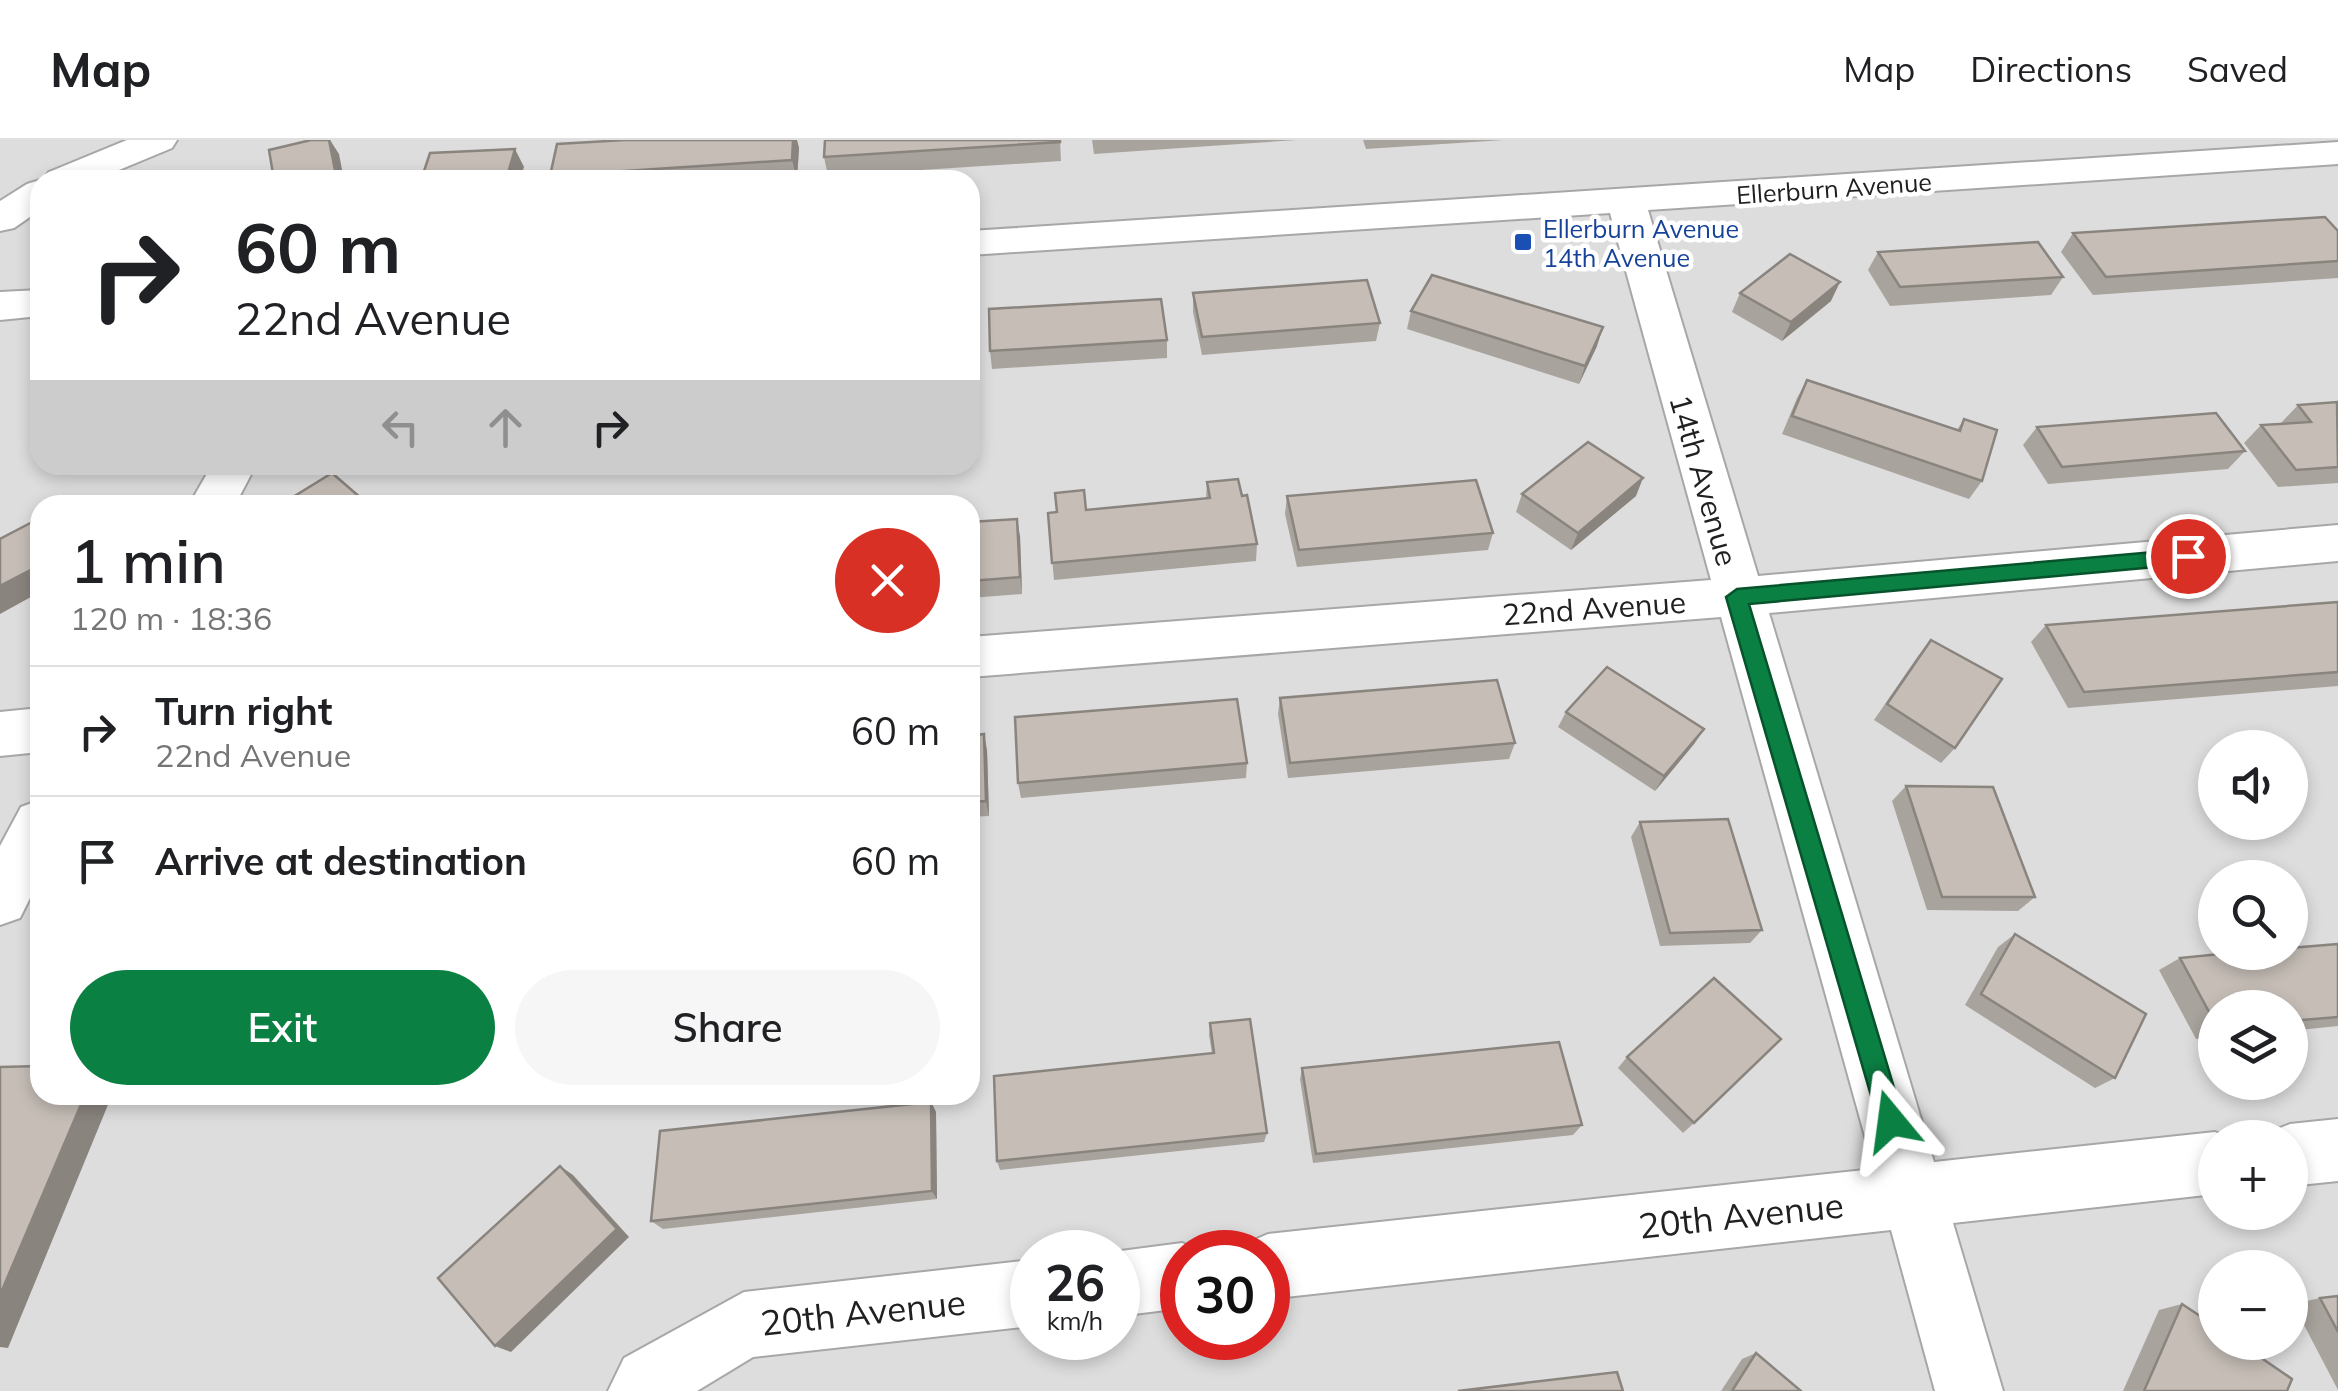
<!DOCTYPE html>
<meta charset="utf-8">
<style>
body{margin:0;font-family:Mulish,sans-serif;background:#f6f6f6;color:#202124;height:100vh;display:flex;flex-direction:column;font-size:38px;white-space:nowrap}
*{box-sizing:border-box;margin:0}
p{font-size:32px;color:#757577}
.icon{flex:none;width:55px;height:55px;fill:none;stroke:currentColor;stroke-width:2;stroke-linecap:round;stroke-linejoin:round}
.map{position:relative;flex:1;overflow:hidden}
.details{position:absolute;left:30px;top:355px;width:950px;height:610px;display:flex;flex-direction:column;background:#fff;border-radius:30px;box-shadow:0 5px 15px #0003}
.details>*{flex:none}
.banner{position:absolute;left:30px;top:30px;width:950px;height:305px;border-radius:30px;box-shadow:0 5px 15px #0003;background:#fff;color:#202124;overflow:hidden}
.controls{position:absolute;left:2198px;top:590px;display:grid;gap:20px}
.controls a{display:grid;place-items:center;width:110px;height:110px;border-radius:50%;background:#fff;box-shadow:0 5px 15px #0003;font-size:50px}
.speed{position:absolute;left:1010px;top:1090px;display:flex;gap:20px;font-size:50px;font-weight:700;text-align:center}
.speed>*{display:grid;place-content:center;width:130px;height:130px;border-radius:50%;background:#fff;box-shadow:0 5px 15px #0003;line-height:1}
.speed small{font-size:25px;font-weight:400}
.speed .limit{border:15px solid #d22;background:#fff;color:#111}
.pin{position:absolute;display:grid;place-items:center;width:85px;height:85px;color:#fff;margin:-42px;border:5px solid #fff;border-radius:50%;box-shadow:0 2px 10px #0007}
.me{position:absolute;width:110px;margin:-55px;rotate:344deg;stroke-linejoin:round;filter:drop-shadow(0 0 8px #0008)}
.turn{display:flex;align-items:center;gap:35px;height:210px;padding:0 40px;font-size:45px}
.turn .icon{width:130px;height:130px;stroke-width:2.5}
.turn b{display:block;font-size:70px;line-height:85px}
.lanes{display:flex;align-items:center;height:95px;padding:0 40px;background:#0003;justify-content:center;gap:50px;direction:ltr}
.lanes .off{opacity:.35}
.round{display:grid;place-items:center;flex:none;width:105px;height:105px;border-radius:52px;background:#f6f6f6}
.summary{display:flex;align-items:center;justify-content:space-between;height:170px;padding:0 40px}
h1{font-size:60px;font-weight:600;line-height:75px}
.cta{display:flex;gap:20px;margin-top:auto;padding:20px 40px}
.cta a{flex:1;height:115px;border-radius:60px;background:#0b8043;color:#fff;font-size:40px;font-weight:600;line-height:115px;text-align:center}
.cta a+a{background:#f6f6f6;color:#202124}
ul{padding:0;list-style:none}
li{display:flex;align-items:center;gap:30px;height:130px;padding:0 40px;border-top:2px solid #e0e0e0}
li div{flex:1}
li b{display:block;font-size:38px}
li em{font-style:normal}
header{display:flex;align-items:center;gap:60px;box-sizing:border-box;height:140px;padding:0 50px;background:#fff;border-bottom:2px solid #e0e0e0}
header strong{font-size:48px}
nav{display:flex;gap:55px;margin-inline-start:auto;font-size:35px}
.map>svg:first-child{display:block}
.residential{fill:#dedddd;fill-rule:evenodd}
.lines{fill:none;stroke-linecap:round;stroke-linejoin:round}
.street-casing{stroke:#a7a7a7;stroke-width:4}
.street{fill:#fff;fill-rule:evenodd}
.wall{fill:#a9a39d}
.shaded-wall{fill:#8a847f}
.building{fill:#c5bdb6;stroke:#8a847f;stroke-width:2.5}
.route{fill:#0b8043;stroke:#07532c;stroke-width:2.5}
.transit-dot{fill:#1a4fb4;stroke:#fff;stroke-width:4}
.labels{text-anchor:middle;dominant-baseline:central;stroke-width:9;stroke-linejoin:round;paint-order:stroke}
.far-street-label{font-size:25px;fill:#202020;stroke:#fff}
.far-transit-label{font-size:25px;fill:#164399;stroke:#fff;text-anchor:start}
.street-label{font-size:30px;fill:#202020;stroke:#fff}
.near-street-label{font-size:35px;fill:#202020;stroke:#fff}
</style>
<header>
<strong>Map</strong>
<nav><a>Map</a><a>Directions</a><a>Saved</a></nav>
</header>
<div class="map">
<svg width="2338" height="1251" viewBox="0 0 2338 1251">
<rect width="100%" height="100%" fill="#f0ede7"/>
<path class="residential" d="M0,0H2338V1251H0ZM40,40H970V325H40ZM40,365H970V955H40ZM2215,608H2290V682H2215ZM2215,738H2290V812H2215ZM2215,868H2290V942H2215ZM2215,998H2290V1072H2215ZM1032,1112H1118V1198H1032ZM1182,1112H1268V1198H1182ZM2215,1128H2290V1202H2215Z"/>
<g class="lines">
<defs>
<g id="street">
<polygon points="127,0 177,0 172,8 95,40 43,40 49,32"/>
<polygon points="2338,2 2338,24 1648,70 1758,436 2338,385 2338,421 1769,473 1934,1022 2215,992 2229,998 2215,998 2215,1054 1953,1083 2003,1251 1935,1251 1891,1090 1268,1159 1268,1112 1241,1112 1245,1104 1268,1094 1874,1029 1721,477 970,537 970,497 1711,440 1610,73 970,115 970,91"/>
<polygon points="40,40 40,70 14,88 0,91 0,61 27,44"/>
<polygon points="40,150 40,176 0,180 0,152"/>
<polygon points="212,325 256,325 235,365 189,365"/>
<polygon points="40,568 40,612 0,616 0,572"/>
<polygon points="40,660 40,738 20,778 0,785 0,706 21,667"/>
<polygon points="2338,979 2338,1041 2290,1046 2290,998 2266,998 2268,993 2290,984"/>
<polygon points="1182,1103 1204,1112 1182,1112 1182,1168 1118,1176 1118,1112 1113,1112"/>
<polygon points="1032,1120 1032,1186 753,1217 697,1251 608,1251 624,1218 744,1152"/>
</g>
</defs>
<use href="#street" class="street-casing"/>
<use href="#street" class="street"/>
</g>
<g class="wall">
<polygon points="625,0 797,0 799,8 797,39 775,40 552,40 550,36"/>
<polygon points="1060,0 1061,21 828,36 824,17"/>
<polygon points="1092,0 1297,0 1094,14"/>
<polygon points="1363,0 1504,0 1366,9"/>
<polygon points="2338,91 2338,138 2093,155 2061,112 2073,93"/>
<polygon points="1878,112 2063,137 2051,155 1890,166 1868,130"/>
<polygon points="1193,153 1380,183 1376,201 1202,215 1193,172"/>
<polygon points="1740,153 1831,161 1782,201 1732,172"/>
<polygon points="1411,171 1597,206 1579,244 1407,189"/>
<polygon points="1167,200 1167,218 992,229 990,211"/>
<polygon points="1807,240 1957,290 1964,279 1982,341 1969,359 1782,294 1797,258"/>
<polygon points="2338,264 2338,343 2278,347 2244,303 2261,285 2281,283 2298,265"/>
<polygon points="2037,287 2245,311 2228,329 2048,344 2023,305"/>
<polygon points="1207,342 1242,356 1257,404 1256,421 1054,440 1048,373 1206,359"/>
<polygon points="1522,354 1636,356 1571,410 1516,372"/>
<polygon points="1287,356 1493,393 1488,410 1297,427 1285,374"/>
<polygon points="970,382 1020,396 1022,454 970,458"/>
<polygon points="2338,462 2338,546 2068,568 2031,502 2046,485"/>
<polygon points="1931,500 1955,608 1941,623 1874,580 1918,516"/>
<polygon points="1280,558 1515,603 1509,619 1288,638 1278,574"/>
<polygon points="1566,572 1704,589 1694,604 1655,651 1558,587"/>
<polygon points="970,596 987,610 989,676 970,677"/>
<polygon points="1247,623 1246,638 1021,658 1018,643"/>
<polygon points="1906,646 2035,757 2018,771 1927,770 1892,661"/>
<polygon points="1640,682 1762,790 1750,803 1660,806 1631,697"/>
<polygon points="2015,794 2115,938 2095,948 1965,865 1998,807"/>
<polygon points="2338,804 2338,886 2290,891 2290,868 2215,868 2215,898 2196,899 2159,830 2180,818"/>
<polygon points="1210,883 1267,993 1264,1002 1000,1030 997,1021 1212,913 1209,895"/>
<polygon points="1627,917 1694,983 1683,993 1618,928"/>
<polygon points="1302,928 1582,985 1573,995 1313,1023 1300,939"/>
<polygon points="931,962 936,972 937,1059 663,1089 651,1081"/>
<polygon points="2338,1156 2338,1250 2293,1164 2320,1158"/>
<polygon points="2182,1164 2287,1251 2123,1251 2159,1170"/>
<polygon points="1756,1213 1801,1251 1721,1251 1742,1219"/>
</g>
<g class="shaded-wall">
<polygon points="329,0 330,0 339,14 344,40 337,40"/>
<polygon points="793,0 797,0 799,8 797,39 792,20"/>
<polygon points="515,9 524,27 520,40 506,40"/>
<polygon points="1840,142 1831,161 1782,201 1791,182"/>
<polygon points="1603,187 1597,206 1579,244 1585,226"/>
<polygon points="1643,338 1636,356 1571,410 1578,393"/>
<polygon points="1017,379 1020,396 1022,454 1020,437"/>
<polygon points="40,425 40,452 0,474 0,446"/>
<polygon points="1704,589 1694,604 1655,651 1664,636"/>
<polygon points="984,594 987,610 989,676 986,661"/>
<polygon points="85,955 112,955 8,1208 0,1207 0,1155"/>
<polygon points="931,962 936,972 937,1059 932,1051"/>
<polygon points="560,1026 573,1035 629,1097 511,1212 495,1206"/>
</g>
<g class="building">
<polygon points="311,0 329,0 337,40 274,40 269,10"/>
<polygon points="625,0 793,0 792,20 550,36 557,4"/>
<polygon points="825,0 1060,0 1060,2 824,17"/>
<polygon points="515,9 506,40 421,40 430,13"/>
<polygon points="2325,77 2338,91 2338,121 2106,137 2073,93"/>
<polygon points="2038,102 2063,137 1900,147 1878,112"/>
<polygon points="1790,114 1840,142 1791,182 1740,153"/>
<polygon points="1432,135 1603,187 1585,226 1411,171"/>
<polygon points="1367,140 1380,183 1202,197 1193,153"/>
<polygon points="1161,159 1167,200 990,211 989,169"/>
<polygon points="1807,240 1960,291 1964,279 1997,290 1982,341 1792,276"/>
<polygon points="2337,262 2338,327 2296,330 2261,285 2311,282 2298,265"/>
<polygon points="2216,273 2245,311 2062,327 2037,287"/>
<polygon points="1588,302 1643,338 1578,393 1522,354"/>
<polygon points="332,333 369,365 280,365"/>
<polygon points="1238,339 1242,356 1247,355 1257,404 1052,423 1048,373 1057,372 1055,353 1084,350 1086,370 1210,358 1207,342"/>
<polygon points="1476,340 1493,393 1299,410 1287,356"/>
<polygon points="40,378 40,425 0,446 0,399"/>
<polygon points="1017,379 1020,437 970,441 970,382"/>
<polygon points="2338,462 2338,532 2084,552 2046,485"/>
<polygon points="1931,500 2002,539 1955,608 1887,564"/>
<polygon points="1607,527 1704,589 1664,636 1566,572"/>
<polygon points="1497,540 1515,603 1290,623 1280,558"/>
<polygon points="1237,559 1247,623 1018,643 1015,577"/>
<polygon points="984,594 986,661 970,662 970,596"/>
<polygon points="1906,646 1993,647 2035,757 1942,757"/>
<polygon points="1728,679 1762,790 1670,793 1640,682"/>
<polygon points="2015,794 2146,874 2115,938 1981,854"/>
<polygon points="2338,804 2338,877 2290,881 2290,868 2215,868 2215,883 2180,818 2240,812 2290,812 2290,808"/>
<polygon points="1714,838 1781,899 1694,983 1627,917"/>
<polygon points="1250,879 1267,993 997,1021 994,936 1214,913 1210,883"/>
<polygon points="1559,902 1582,985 1316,1014 1302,928"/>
<polygon points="40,926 40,955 85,955 0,1155 0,927"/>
<polygon points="931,962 932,1051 651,1081 660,991"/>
<polygon points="560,1026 617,1089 495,1206 438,1138"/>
<polygon points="2338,1156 2338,1192 2320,1158"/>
<polygon points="2182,1164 2215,1186 2215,1202 2238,1202 2292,1239 2287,1251 2144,1251"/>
<polygon points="1756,1213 1801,1251 1732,1251"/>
<polygon points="1617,1232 1623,1251 1458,1251"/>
</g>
<polygon class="route" points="2188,409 2198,416 2188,424 1749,464 1904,981 1900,990 1891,994 1881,990 1726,457 1737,449"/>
<rect class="transit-dot" x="1513" y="92" width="20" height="20" rx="5"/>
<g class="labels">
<g class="far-street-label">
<text transform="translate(1834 48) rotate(-4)">Ellerburn Avenue</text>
</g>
<g class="far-transit-label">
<text x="1543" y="88">Ellerburn Avenue<tspan x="1543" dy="29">14th Avenue</tspan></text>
</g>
<g class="street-label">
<text transform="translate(1704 340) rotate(74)">14th Avenue</text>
<text transform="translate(1594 468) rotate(-4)">22nd Avenue</text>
</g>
<g class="near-street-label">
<text transform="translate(1741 1075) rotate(-6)">20th Avenue</text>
<text transform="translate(863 1172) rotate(-6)">20th Avenue</text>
</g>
</g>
</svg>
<div class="controls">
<a><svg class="icon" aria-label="sound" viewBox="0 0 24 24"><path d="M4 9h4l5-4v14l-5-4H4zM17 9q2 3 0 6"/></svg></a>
<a><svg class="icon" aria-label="search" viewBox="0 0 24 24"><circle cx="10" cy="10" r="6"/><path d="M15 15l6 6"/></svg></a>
<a><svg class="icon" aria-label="layers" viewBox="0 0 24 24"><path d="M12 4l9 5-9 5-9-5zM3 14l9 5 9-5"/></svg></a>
<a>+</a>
<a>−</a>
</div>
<div class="speed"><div>26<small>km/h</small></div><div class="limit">30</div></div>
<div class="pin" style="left:2188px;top:416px;background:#d93025"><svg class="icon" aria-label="arrive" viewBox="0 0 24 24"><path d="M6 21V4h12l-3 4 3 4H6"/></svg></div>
<svg class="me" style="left:1891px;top:981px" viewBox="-20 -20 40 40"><path d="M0-17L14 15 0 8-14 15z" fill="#0b8043" stroke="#fff" stroke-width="4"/></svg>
<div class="banner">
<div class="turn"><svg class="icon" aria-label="right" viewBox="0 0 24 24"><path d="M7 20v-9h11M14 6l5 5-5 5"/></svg><div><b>60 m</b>22nd Avenue</div></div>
<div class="lanes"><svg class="icon off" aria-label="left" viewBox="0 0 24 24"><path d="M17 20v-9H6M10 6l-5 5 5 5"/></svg><svg class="icon off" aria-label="ahead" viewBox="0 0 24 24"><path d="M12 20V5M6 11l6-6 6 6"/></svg><svg class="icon" aria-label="right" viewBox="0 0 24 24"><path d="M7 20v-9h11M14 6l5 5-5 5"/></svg></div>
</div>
<section class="details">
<div class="summary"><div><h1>1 min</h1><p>120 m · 18:36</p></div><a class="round" style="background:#d93025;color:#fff"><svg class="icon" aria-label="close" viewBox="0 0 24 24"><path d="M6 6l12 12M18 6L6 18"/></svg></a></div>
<ul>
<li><svg class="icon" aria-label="right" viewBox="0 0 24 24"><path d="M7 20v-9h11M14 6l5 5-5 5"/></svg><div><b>Turn right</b><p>22nd Avenue</p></div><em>60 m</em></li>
<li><svg class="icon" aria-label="arrive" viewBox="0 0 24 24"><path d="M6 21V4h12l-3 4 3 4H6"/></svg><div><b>Arrive at destination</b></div><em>60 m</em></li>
</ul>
<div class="cta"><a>Exit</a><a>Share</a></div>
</section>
</div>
